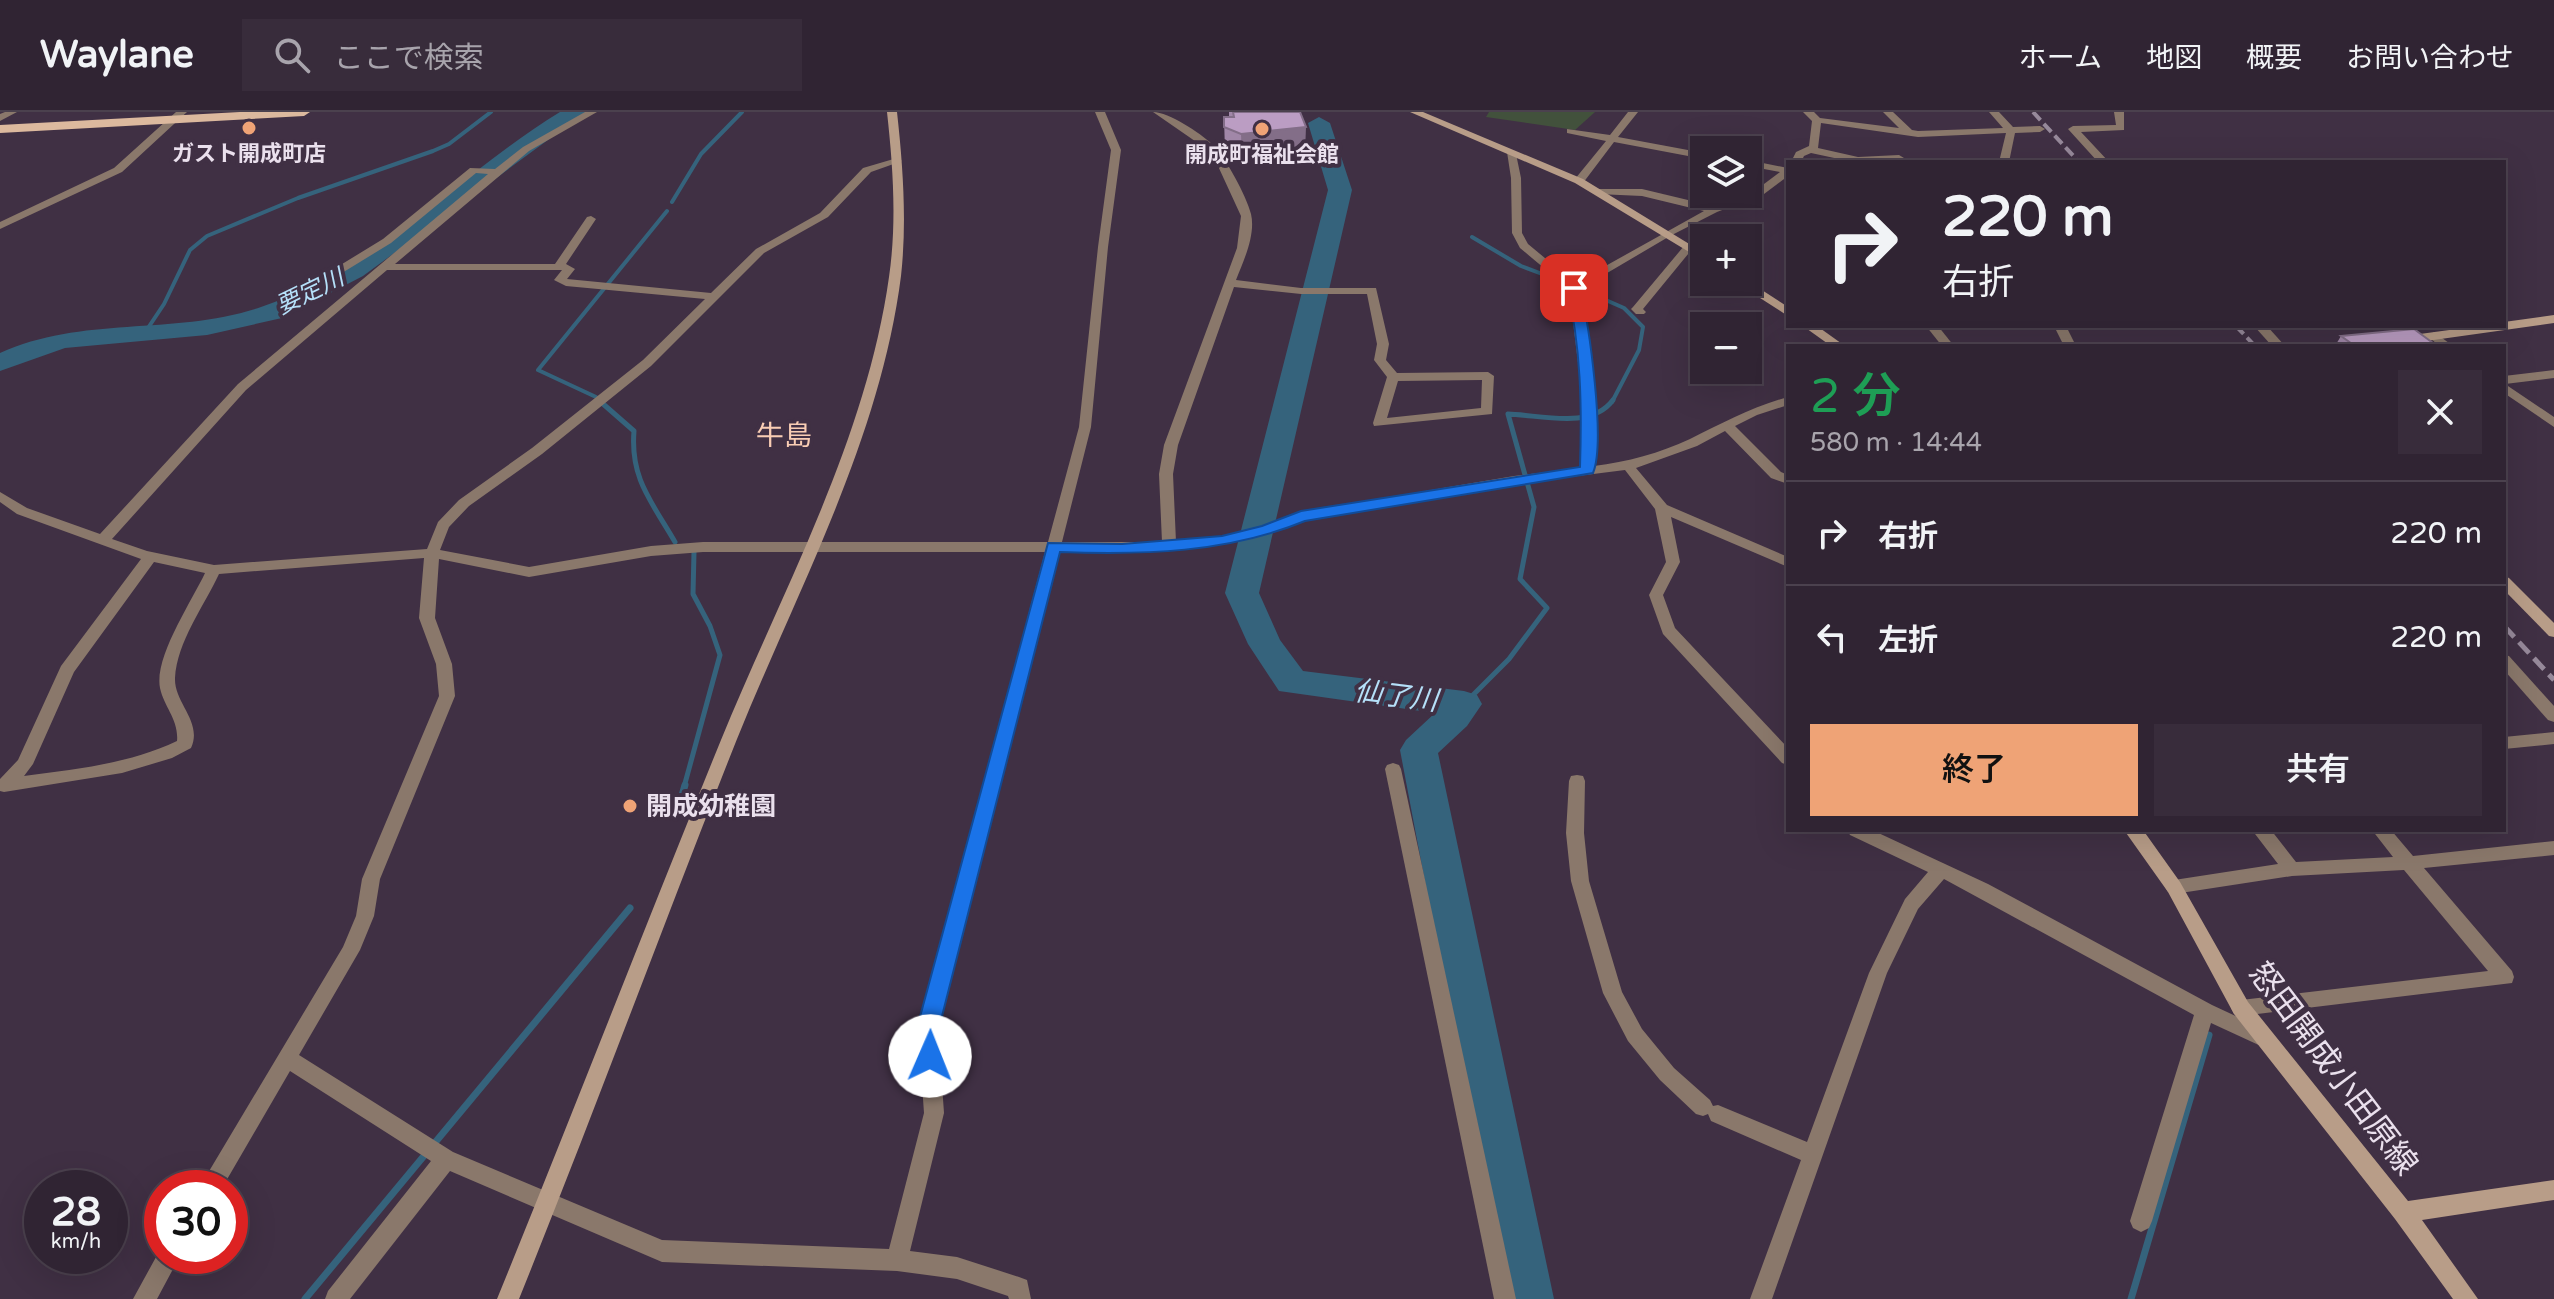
<!DOCTYPE html>
<html lang="ja">
<meta charset="utf-8">
<style>
body{margin:0;font-family:"Varela Round","Noto Sans JP",sans-serif;background:#382c3b;color:#f1f3f6;height:100vh;display:flex;flex-direction:column;font-size:30px;white-space:nowrap}
*{box-sizing:border-box;margin:0}
p{font-size:26px;color:#a8a4ac}
.icon{flex:none;width:44px;height:44px;fill:none;stroke:currentColor;stroke-width:2;stroke-linecap:round;stroke-linejoin:round}
.map{position:relative;flex:1;overflow:hidden}
.side{position:absolute;left:1786px;top:232px;width:720px;height:488px;display:flex;flex-direction:column;background:#302433;border-radius:0px;box-shadow:0 8px 32px #0002,0 0 0 2px #4b414e}
.side>*{flex:none}
.banner{position:absolute;left:1786px;top:48px;width:720px;height:168px;border-radius:0px;box-shadow:0 8px 32px #0002,0 0 0 2px #4b414e;background:#302433;color:#f1f3f6;overflow:hidden}
.buttons{position:absolute;left:1690px;top:24px;display:grid;gap:16px}
.buttons a{display:grid;place-items:center;width:72px;height:72px;border-radius:0px;background:#302433;box-shadow:0 8px 32px #0002,0 0 0 2px #4b414e;font-size:40px}
.speed{position:absolute;left:24px;top:1058px;display:flex;gap:16px;font-size:40px;font-weight:700;text-align:center}
.speed>*{display:grid;place-content:center;width:104px;height:104px;border-radius:50%;background:#302433;box-shadow:0 8px 32px #0002,0 0 0 2px #4b414e;line-height:1}
.speed small{font-size:20px;font-weight:400}
.speed .limit{border:12px solid #d22;background:#fff;color:#111}
.pin{position:absolute;display:grid;place-items:center;width:68px;height:68px;color:#fff;margin:-34px;border-radius:16px;box-shadow:0 4px 12px #0006}
.me{position:absolute;width:88px;margin:-44px;rotate:1deg;stroke-linejoin:round;filter:drop-shadow(0 0 6px #0008)}
.turn{display:flex;align-items:center;gap:28px;height:168px;padding:0 24px;font-size:36px}
.turn .icon{width:104px;height:104px;stroke-width:2.5}
.turn b{display:block;font-size:56px;line-height:68px}
.round{display:grid;place-items:center;flex:none;width:84px;height:84px;border-radius:0px;background:#382c3b}
.overview{display:flex;align-items:center;justify-content:space-between;height:136px;padding:0 24px}
h1{font-size:48px;font-weight:600;line-height:60px;color:#1e9e55}
.action{display:flex;gap:16px;margin-top:auto;padding:16px 24px}
.action a{flex:1;height:92px;border-radius:0px;background:#efa376;color:#111;font-size:32px;font-weight:600;line-height:92px;text-align:center}
.action a+a{background:#382c3b;color:#f1f3f6}
ul{padding:0;list-style:none}
li{display:flex;align-items:center;gap:24px;height:104px;padding:0 24px;border-top:2px solid #4b414e}
li div{flex:1}
li b{display:block;font-size:30px}
li em{font-style:normal}
header{display:flex;align-items:center;gap:48px;box-sizing:border-box;height:112px;padding:0 40px;background:#302433;border-bottom:2px solid #4b414e}
header strong{font-size:38px}
nav{display:flex;gap:44px;margin-inline-start:auto;font-size:28px}
.search{width:560px;height:72px;background:#382c3b;display:flex;align-items:center;gap:20px;box-sizing:border-box;padding:0 28px;border-radius:0px;color:#a8a4ac;font-size:30px}
.map>svg:first-child{display:block}
.green{fill:#42513c}
.lines{fill:none;stroke-linecap:round;stroke-linejoin:round}
.stream-far2{stroke:#35637c;stroke-width:4}
.stream-far1{stroke:#35637c;stroke-width:5}
.stream{stroke:#35637c;stroke-width:7}
.river{fill:#35637c;fill-rule:evenodd}
.street{fill:#8a786b;fill-rule:evenodd}
.secondary{fill:#b89d88;fill-rule:evenodd}
.primary{fill:#dcb99e;fill-rule:evenodd}
.rail-far1{stroke:#96899a;stroke-width:4;stroke-dasharray:11 5;stroke-linecap:butt}
.rail{stroke:#96899a;stroke-width:5;stroke-dasharray:15 7;stroke-linecap:butt}
.wall{fill:#a187a8}
.shaded-wall{fill:#836e88}
.building{fill:#bb9dc3;stroke:#836e88;stroke-width:2}
.route{fill:#1a73e8;stroke:#114b97;stroke-width:2}
.poi-dot{fill:#efa376;stroke:#403044;stroke-width:3}
.labels{text-anchor:middle;dominant-baseline:central;stroke-width:8;stroke-linejoin:round;paint-order:stroke}
.far-poi-label{font-size:22px;font-weight:bold;fill:#eae0ed;stroke:#403044}
.far-water-label{font-size:24px;font-style:italic;fill:#b5e0f9;stroke:#403044}
.poi-label{font-size:26px;font-weight:bold;fill:#eae0ed;stroke:#403044;text-anchor:start}
.neighbourhood-label{font-size:28px;fill:#f9cdb4;stroke:#403044}
.water-label{font-size:28px;font-style:italic;fill:#b5e0f9;stroke:#403044}
.near-street-label{font-size:32px;fill:#eae0ed;stroke:#403044}
</style>
<header>
<strong>Waylane</strong>
<div class="search"><svg class="icon" aria-label="search" viewBox="0 0 24 24"><circle cx="10" cy="10" r="6"/><path d="M15 15l6 6"/></svg>ここで検索</div>
<nav><a>ホーム</a><a>地図</a><a>概要</a><a>お問い合わせ</a></nav>
</header>
<div class="map">
<svg width="2554" height="1187" viewBox="0 0 2554 1187">
<rect width="100%" height="100%" fill="#403044"/>
<polygon class="green" points="1489,0 1595,0 1575,18 1486,5"/>
<g class="lines">
<g class="stream-far2">
<polyline points="672,90 701,42 742,0"/>
<polyline points="1472,125 1521,154 1566,171"/>
<polyline points="1576,175 1624,196 1643,215 1639,238 1612,290"/>
<polyline points="146,219 164,192 190,138 207,124 298,86 433,39 449,32 491,0"/>
<polyline points="596,285 538,258 667,99"/>
</g>
<g class="stream-far1">
<path d="M602,291L634,319C630,367 652,390 675,430"/>
<path d="M1464,592L1509,547L1547,496L1520,467L1534,395L1508,302C1541,303 1591,318 1613,288"/>
<polyline points="684,675 720,543 710,514 693,482 694,440"/>
</g>
<g class="stream">
<polyline points="679,694 685,673"/>
<polyline points="305,1187 630,796"/>
<polyline points="2131,1187 2209,923"/>
</g>
<g class="river">
<path d="M560,0H586L363,164L282,206L207,223L65,236L0,259V241C83,203 176,224 261,195C374,157 460,61 560,0Z"/>
<polygon points="1319,5 1330,11 1352,78 1259,481 1280,528 1303,559 1464,579 1477,583 1482,592 1467,614 1438,641 1554,1187 1504,1187 1400,638 1406,628 1435,601 1279,579 1248,532 1225,481 1328,78 1308,11"/>
</g>
<g class="street">
<polygon points="5,0 17,0 0,9 0,2"/>
<polygon points="176,0 187,0 122,60 0,117 0,110 114,56"/>
<path d="M585,0H597L529,39L395,152H555L587,105L591,104L596,107L566,152L575,157L567,167L711,181L756,137L820,101L863,56L897,46L902,49L871,60L828,105L764,141L651,254L542,342L469,394L449,415L440,438L529,455L651,434L703,430H1048L1079,315L1098,135L1111,38L1095,0H1105L1121,38L1108,135L1091,315L1062,430H1162L1159,362L1164,333L1237,136L1241,104L1218,54L1205,36L1153,0C1169,0 1200,21 1212,32C1226,46 1246,83 1251,102C1256,123 1243,150 1236,168L1301,176H1376L1389,232L1386,248L1397,261L1488,260L1494,264L1492,302L1374,314L1373,311L1387,265L1374,248L1377,232L1367,182H1301L1234,175L1178,333L1173,362L1176,430L1222,424L1263,415L1301,400L1514,364L1580,356V267L1569,177L1520,136L1512,121L1511,66L1507,40L1516,42L1521,66L1522,121L1528,132L1575,171L1704,99L1642,84L1598,82L1593,79L1594,77H1642L1713,94L1756,78L1780,60L1748,54V48L1788,56V64L1764,82L1717,100L1670,124L1580,177L1593,267L1594,354C1627,350 1660,341 1690,327C1723,311 1752,295 1788,285V293L1757,303L1735,314L1781,360L1788,363V372L1771,366L1725,319L1697,334L1636,356L1667,393L1788,445V455L1671,405L1680,450L1663,483L1675,516L1788,636V653L1782,651L1663,522L1649,483L1666,450L1655,397L1625,358L1514,372L1304,408C1220,443 1148,440 1060,440L938,916L944,1001L910,1139L957,1145L1019,1165L1027,1168L1031,1187H1009L1008,1184L957,1167L897,1159L662,1150L450,1059L350,1187H325L328,1179L431,1049L290,959L222,1076H199L343,835L356,804L362,767L439,584L436,552L419,506L424,446L219,462C204,494 177,530 175,566C174,591 203,610 191,636L172,646L122,661L4,680L0,679V667L18,648L61,554L141,447L17,402L0,390V380L27,396L100,422L238,272L488,62L476,61L391,131L324,172H316V168L383,127L470,56L495,57L523,35ZM387,158H562L554,168L566,174L705,187L643,248L532,336L459,388L438,410L427,437L214,453L147,439L112,427L246,278ZM1482,268L1481,296L1387,306L1398,269ZM703,440H1045L918,916L924,1001L889,1137L662,1128L453,1040L299,943L360,838L374,804L380,767L455,584L452,552L435,506L439,447L529,465L651,444ZM154,450L205,461C192,489 154,545 160,576C164,595 179,608 177,629C129,652 76,657 24,664L33,652L74,560Z"/>
<polygon points="1628,0 1638,0 1618,25 1704,41 1704,47 1614,30 1583,71 1575,71 1575,67 1606,29 1567,21 1567,17 1610,23"/>
<polygon points="1803,0 1814,0 1820,6 1899,16 1883,0 1893,0 1912,18 1918,19 2003,16 1989,0 1999,0 2013,15 2040,14 2045,17 2040,20 2015,21 2009,50 1999,50 2006,21 1918,25 1821,11 1818,36 1858,45 1899,43 1904,46 1899,49 1853,50 1811,41 1804,44 1801,50 1791,50 1796,40 1809,34 1812,9"/>
<polygon points="2114,0 2124,0 2124,18 2081,20 2109,50 2098,50 2068,17 2073,14 2116,13"/>
<polygon points="1684,134 1693,136 1643,197 1646,200 1644,202 1636,202 1631,197 1633,195"/>
<polygon points="1926,214 1938,214 1954,234 1942,234"/>
<polygon points="2054,214 2066,214 2076,234 2064,234"/>
<polygon points="2254,214 2267,214 2285,234 2272,234"/>
<polygon points="2434,220 2453,234 2439,234 2428,224"/>
<polygon points="2554,258 2554,266 2505,272 2554,305 2554,315 2504,281 2504,264"/>
<polygon points="2504,543 2509,544 2554,594 2554,610 2548,608 2504,558"/>
<polygon points="2554,620 2554,632 2504,637 2504,625"/>
<polygon points="1393,651 1399,653 1401,657 1516,1187 1494,1187 1385,657 1387,653"/>
<polygon points="1577,663 1583,664 1585,669 1584,721 1589,769 1622,880 1642,917 1674,956 1710,988 1713,994 1718,993 1807,1030 1869,861 1905,787 1928,760 1850,723 1847,718 1872,718 1988,772 2212,893 2270,920 2273,926 2270,932 2263,935 2211,911 2152,1109 2149,1116 2141,1120 2133,1116 2130,1109 2194,903 1944,767 1918,797 1887,861 1772,1187 1750,1187 1801,1048 1711,1009 1708,1002 1703,1004 1696,1002 1660,968 1628,929 1603,881 1571,769 1566,721 1569,669 1571,664"/>
<polygon points="2252,718 2271,718 2296,750 2393,745 2372,718 2391,718 2413,744 2554,729 2554,743 2424,756 2512,859 2514,865 2512,871 2241,904 2234,902 2231,896 2234,890 2241,888 2488,859 2404,758 2292,764 2174,782 2168,780 2165,775 2168,770 2174,768 2278,752"/>
<polygon points="161,1136 162,1144 180,1144 157,1187 133,1187"/>
</g>
<g class="secondary">
<path d="M887,0H897C903,54 907,110 901,164C880,328 798,476 737,627C663,813 594,1001 519,1187H497C573,1001 645,814 721,628C783,476 866,329 889,165C897,110 893,54 887,0Z"/>
<polygon points="1410,0 1423,0 1583,67 1704,141 1704,149 1575,71"/>
<polygon points="1748,169 1788,195 1788,204 1735,170"/>
<polygon points="2554,203 2554,211 2405,232 2399,228 2405,224 2479,214 2504,214 2504,210"/>
<polygon points="1803,214 1817,214 1845,234 1831,234"/>
<polygon points="2504,464 2509,466 2554,511 2554,525 2549,524 2504,478"/>
<polygon points="2124,718 2143,718 2180,770 2248,890 2408,1089 2554,1068 2554,1088 2422,1108 2478,1187 2453,1187 2395,1107 2234,902 2168,780"/>
</g>
<polygon class="primary" points="240,0 310,0 304,4 0,21 0,13"/>
<g class="rail-far1">
<polyline points="2033,0 2079,50"/>
<polyline points="2236,214 2255,234"/>
</g>
<polyline class="rail" points="2504,514 2554,568"/>
</g>
<g class="wall">
<polygon points="1229,0 1300,0 1305,40 1242,47 1225,40 1224,5 1229,5"/>
<polygon points="2341,224 2437,234 2335,234"/>
</g>
<polygon class="shaded-wall" points="1306,15 1305,40 1242,47 1241,22"/>
<g class="building">
<polygon points="1233,0 1300,0 1306,15 1241,22 1224,15 1224,5 1234,5"/>
<polygon points="2414,217 2437,234 2355,234 2341,224"/>
</g>
<path class="route" d="M1574,173L1580,176C1589,212 1606,330 1593,361L1305,409C1227,441 1144,443 1060,440L939,916L941,944L938,952L930,954L922,952L917,916L1048,431L1122,432L1222,424L1262,414L1301,399L1580,355C1582,295 1581,235 1567,176Z"/>
<g class="poi-dot">
<circle cx="249" cy="16" r="8"/>
<circle cx="1262" cy="17" r="8"/>
<circle cx="630" cy="694" r="8"/>
</g>
<g class="labels">
<g class="far-poi-label">
<text x="249" y="42">ガスト開成町店</text>
<text x="1262" y="43">開成町福祉会館</text>
</g>
<g class="far-water-label">
<text transform="translate(310 180) rotate(-26)">要定川</text>
</g>
<g class="poi-label">
<text x="646" y="694">開成幼稚園</text>
</g>
<g class="neighbourhood-label">
<text x="784" y="324">牛島</text>
</g>
<g class="water-label">
<text transform="translate(1396 584) rotate(7)">仙了川</text>
</g>
<g class="near-street-label">
<text transform="translate(2333 957) rotate(53)">怒田開成小田原線</text>
</g>
</g>
</svg>
<div class="buttons">
<a><svg class="icon" aria-label="layers" viewBox="0 0 24 24"><path d="M12 4l9 5-9 5-9-5zM3 14l9 5 9-5"/></svg></a>
<a>+</a>
<a>−</a>
</div>
<div class="speed"><div>28<small>km/h</small></div><div class="limit">30</div></div>
<div class="pin" style="left:1574px;top:176px;background:#d93025"><svg class="icon" aria-label="arrive" viewBox="0 0 24 24"><path d="M6 21V4h12l-3 4 3 4H6"/></svg></div>
<svg class="me" style="left:930px;top:944px" viewBox="-20 -20 40 40"><circle r="19" fill="#fff"/><path d="M0-13L10 11 0 6-10 11z" fill="#1a73e8"/></svg>
<div class="banner">
<div class="turn"><svg class="icon" aria-label="right" viewBox="0 0 24 24"><path d="M7 20v-9h11M14 6l5 5-5 5"/></svg><div><b>220 m</b>右折</div></div>
</div>
<section class="side">
<div class="overview"><div><h1>2 分</h1><p>580 m · 14:44</p></div><a class="round"><svg class="icon" aria-label="close" viewBox="0 0 24 24"><path d="M6 6l12 12M18 6L6 18"/></svg></a></div>
<ul>
<li><svg class="icon" aria-label="right" viewBox="0 0 24 24"><path d="M7 20v-9h11M14 6l5 5-5 5"/></svg><div><b>右折</b></div><em>220 m</em></li>
<li><svg class="icon" aria-label="left" viewBox="0 0 24 24"><path d="M17 20v-9H6M10 6l-5 5 5 5"/></svg><div><b>左折</b></div><em>220 m</em></li>
</ul>
<div class="action"><a>終了</a><a>共有</a></div>
</section>
</div>
